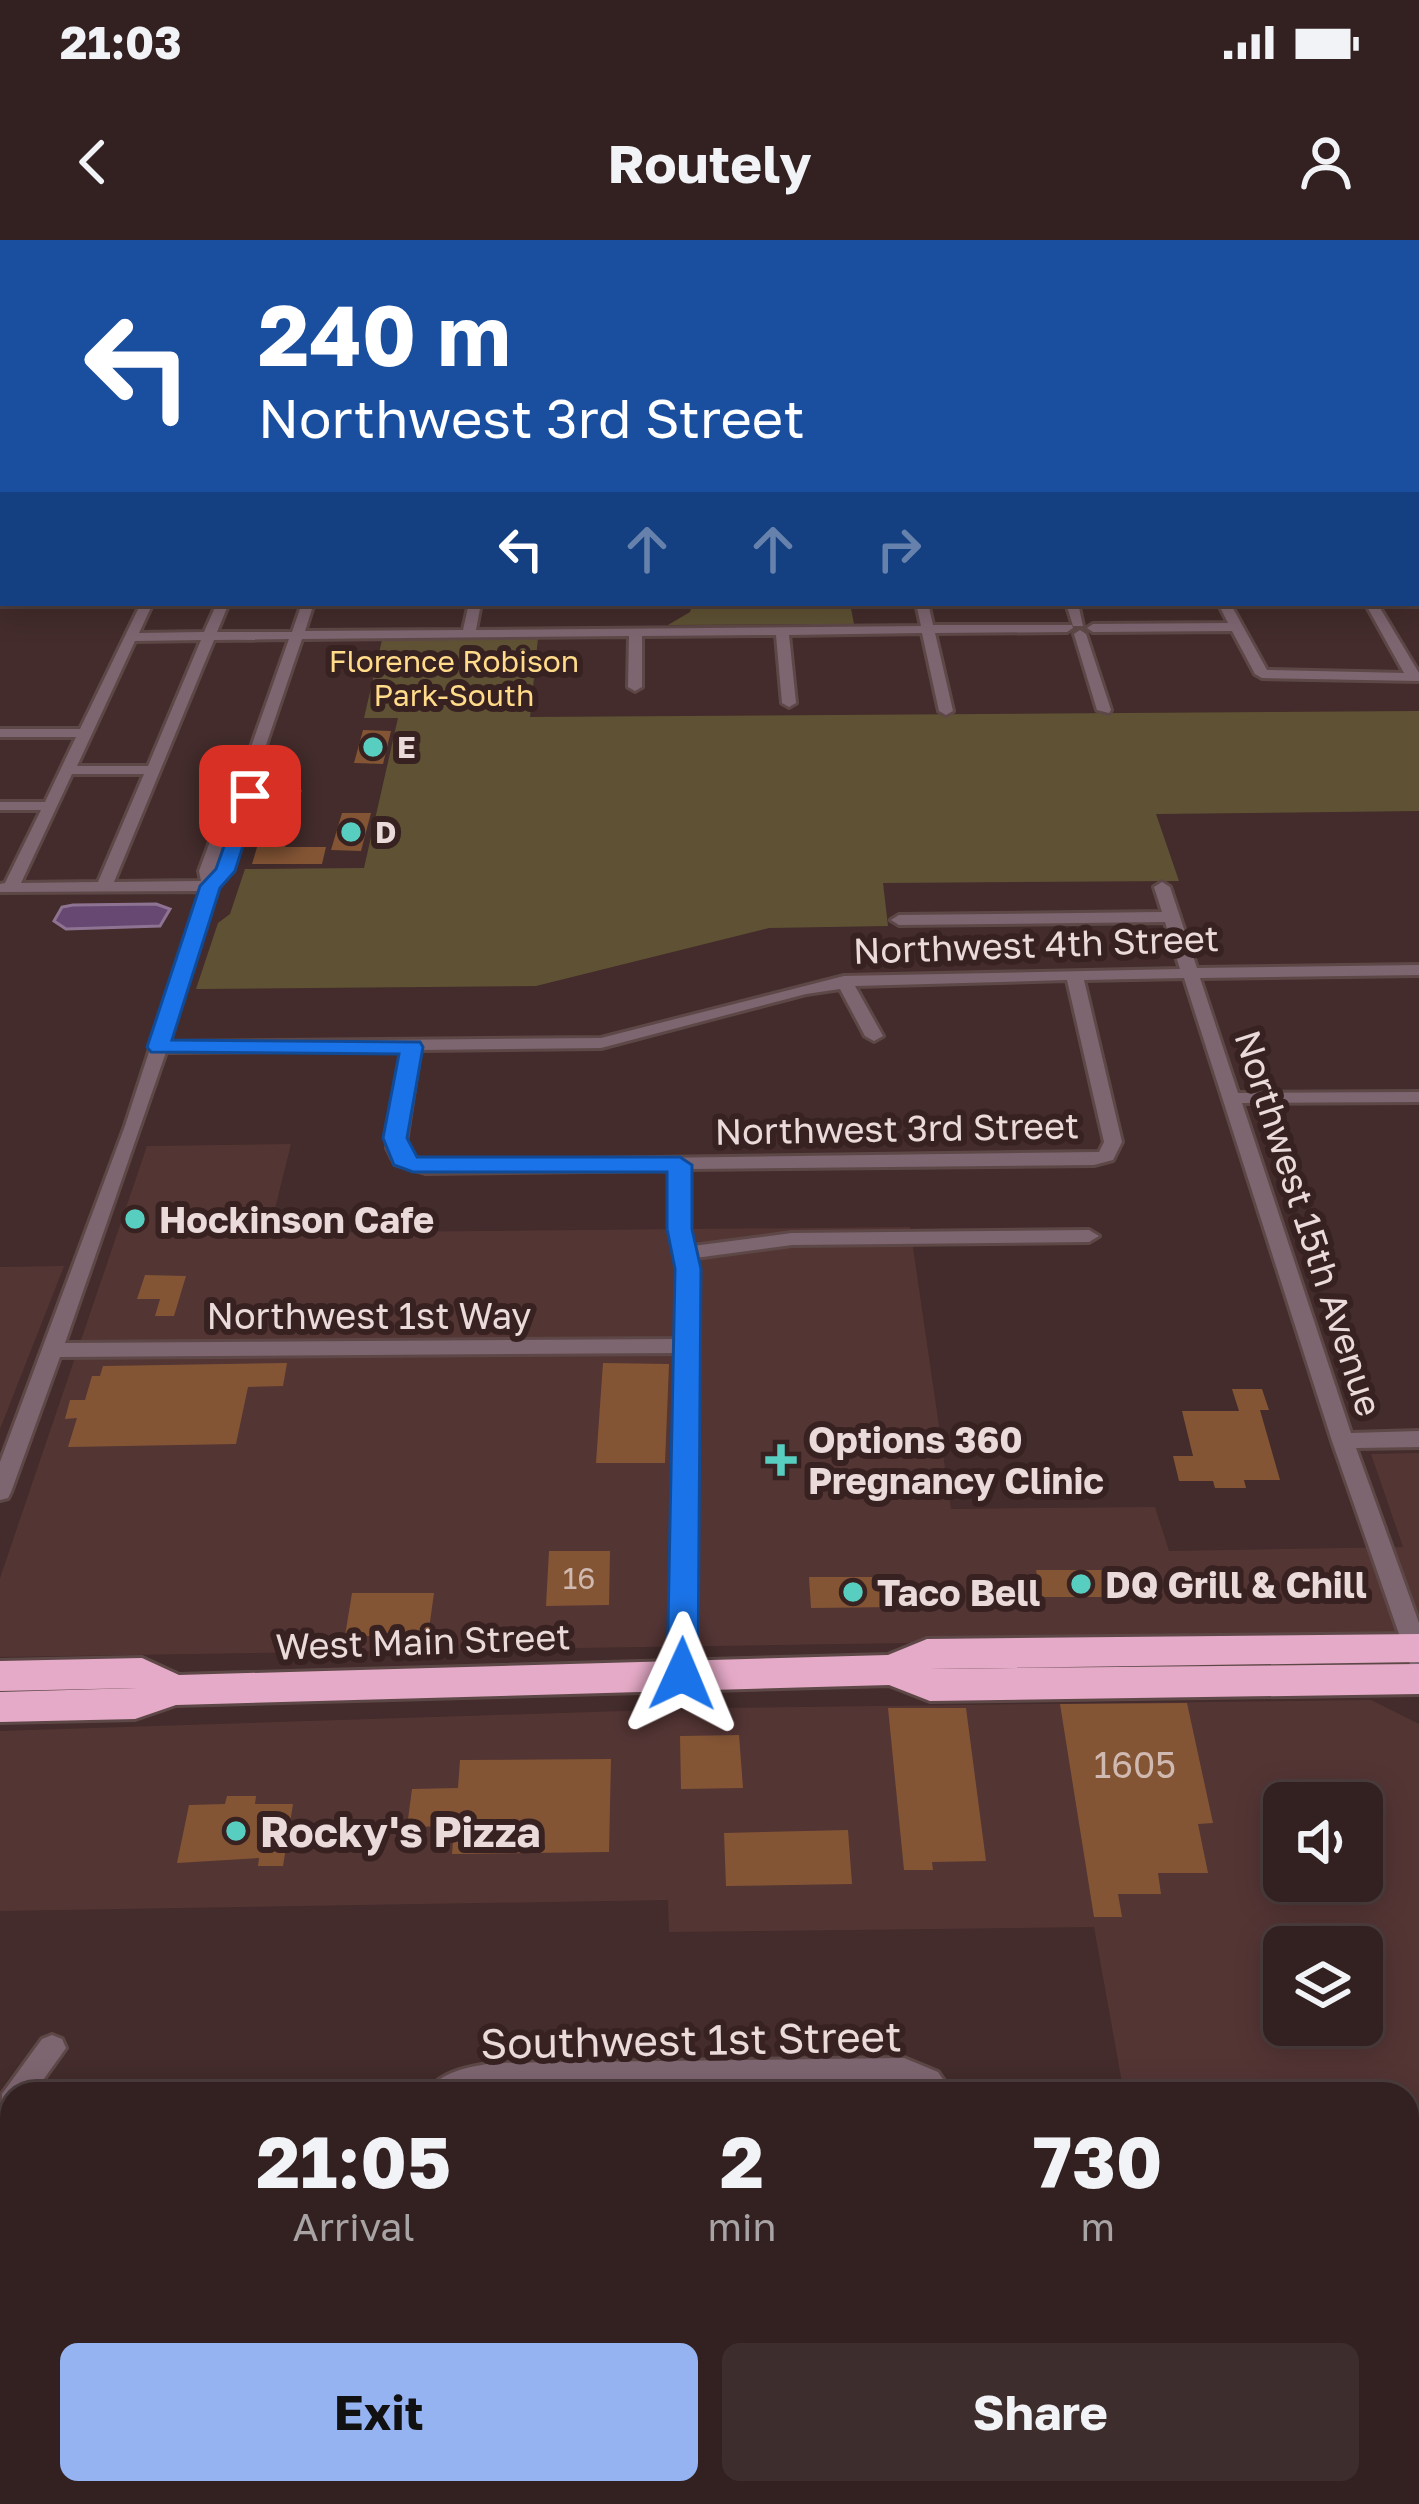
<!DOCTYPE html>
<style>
body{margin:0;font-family:"Golos Text",sans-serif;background:#3d2e2d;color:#f1f3f6;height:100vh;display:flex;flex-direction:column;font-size:45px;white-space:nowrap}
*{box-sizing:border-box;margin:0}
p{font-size:39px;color:#a8a3a5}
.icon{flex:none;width:66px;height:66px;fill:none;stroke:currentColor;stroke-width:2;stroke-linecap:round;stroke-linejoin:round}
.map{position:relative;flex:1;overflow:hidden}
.panel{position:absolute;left:0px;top:1842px;width:1419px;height:423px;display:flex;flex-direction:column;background:#322120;border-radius:36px 36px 0 0;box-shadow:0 6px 30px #0003,0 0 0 3px #4d3e3e}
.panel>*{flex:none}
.top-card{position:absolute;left:0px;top:0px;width:1419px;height:366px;box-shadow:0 6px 30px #0003,0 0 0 3px #4d3e3e;background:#1a4fa0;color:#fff;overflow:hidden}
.controls{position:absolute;left:1263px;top:1542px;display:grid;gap:24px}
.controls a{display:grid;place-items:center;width:120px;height:120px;border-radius:18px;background:#322120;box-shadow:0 6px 30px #0003,0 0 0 3px #4d3e3e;font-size:60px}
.pin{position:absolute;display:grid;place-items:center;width:102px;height:102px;color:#fff;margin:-51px;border-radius:24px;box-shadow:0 6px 18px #0006}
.me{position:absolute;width:132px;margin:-66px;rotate:1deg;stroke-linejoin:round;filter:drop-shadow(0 0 9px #0008)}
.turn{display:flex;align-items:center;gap:42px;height:252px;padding:0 60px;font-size:54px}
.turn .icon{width:156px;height:156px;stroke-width:2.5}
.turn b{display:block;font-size:84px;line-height:102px}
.lanes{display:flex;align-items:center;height:114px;padding:0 60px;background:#0003;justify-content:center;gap:60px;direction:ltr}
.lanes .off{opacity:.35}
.eta{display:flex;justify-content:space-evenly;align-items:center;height:204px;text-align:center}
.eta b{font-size:72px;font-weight:700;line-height:84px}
.button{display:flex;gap:24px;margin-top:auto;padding:24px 60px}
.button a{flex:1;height:138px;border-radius:18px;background:#95b2f1;color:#111;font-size:48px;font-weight:700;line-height:138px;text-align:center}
.button a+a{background:#3d2e2d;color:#f1f3f6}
.status{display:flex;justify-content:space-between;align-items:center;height:84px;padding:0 60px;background:#322120;direction:ltr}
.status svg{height:33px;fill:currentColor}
header{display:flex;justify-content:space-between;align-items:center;height:156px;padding:0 60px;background:#322120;font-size:54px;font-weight:700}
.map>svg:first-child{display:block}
.built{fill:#533534;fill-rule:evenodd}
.green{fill:#5f5234}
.water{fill:#664873;stroke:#8e7492;stroke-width:3}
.building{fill:#845535}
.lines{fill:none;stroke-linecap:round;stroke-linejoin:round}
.minor-casing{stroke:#5e4847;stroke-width:6}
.highway-casing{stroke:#5e4847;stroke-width:6}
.minor{fill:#7e6671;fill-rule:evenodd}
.highway{fill:#e5aac7;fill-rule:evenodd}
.route{fill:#1a73e8;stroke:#114b97;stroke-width:3}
.poi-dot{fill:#58cec0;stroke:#382221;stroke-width:4.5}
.labels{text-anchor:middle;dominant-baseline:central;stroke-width:12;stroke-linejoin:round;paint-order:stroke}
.far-park-label{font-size:30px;fill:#ffdb8a;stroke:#382221}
.far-poi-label{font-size:30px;font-weight:bold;fill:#eadada;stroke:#382221;text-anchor:start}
.number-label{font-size:30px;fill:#d0b9b1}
.street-label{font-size:36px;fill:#eadada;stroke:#382221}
.poi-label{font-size:36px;font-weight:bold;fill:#eadada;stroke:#382221;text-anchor:start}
.near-number-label{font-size:36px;fill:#d0b9b1}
.near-poi-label{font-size:42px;font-weight:bold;fill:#eadada;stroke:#382221;text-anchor:start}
.near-street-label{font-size:42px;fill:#eadada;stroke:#382221}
</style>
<div class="status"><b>21:03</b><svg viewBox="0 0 49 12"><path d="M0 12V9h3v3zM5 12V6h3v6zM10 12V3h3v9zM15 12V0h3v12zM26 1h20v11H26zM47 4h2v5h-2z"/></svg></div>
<header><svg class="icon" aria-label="back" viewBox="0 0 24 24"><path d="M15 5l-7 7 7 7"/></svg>Routely<svg class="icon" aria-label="person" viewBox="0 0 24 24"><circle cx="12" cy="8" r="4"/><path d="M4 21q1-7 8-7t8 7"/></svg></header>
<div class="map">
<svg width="1419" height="2264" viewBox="0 0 1419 2264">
<rect width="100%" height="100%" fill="#432c2b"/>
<g class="built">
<polygon points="291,904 269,993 910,987 951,1269 1155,1267 1169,1311 1403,1307 1371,1214 1419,1213 1419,1395 0,1417 0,1338 147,906"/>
<polygon points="64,1026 0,1189 0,1027"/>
<path d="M1371,1460L1419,1484V2140H1407V1854H1124L1094,1687L669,1692L668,1660L0,1671V1491L715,1468ZM1284,1563H1362V1641H1284ZM1284,1707H1362V1785H1284Z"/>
</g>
<g class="green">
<polygon points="693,363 850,363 854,384 668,385 690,372"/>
<polygon points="538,398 530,477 1419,471 1419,571 1156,574 1179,641 883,643 888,686 769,688 536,746 196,749 218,683 230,674 245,629 364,628 398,478 364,478 382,400"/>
</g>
<polygon class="water" points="156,664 170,669 160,686 66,689 54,681 62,667 73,665"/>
<g class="building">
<polygon points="363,490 391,491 383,524 354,523"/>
<polygon points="274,550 302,550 285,607 326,607 322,624 252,624"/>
<polygon points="342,573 371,573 361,611 331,610"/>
<polygon points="145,1035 186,1036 174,1076 155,1076 160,1059 137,1059"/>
<polygon points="287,1123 283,1146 248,1147 236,1204 68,1207 77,1178 65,1179 70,1160 85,1160 92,1136 100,1136 103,1126"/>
<polygon points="603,1123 669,1124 665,1223 596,1223"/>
<polygon points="1232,1149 1262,1149 1269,1170 1260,1170 1280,1240 1244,1240 1246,1248 1215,1248 1213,1241 1179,1241 1173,1216 1193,1216 1182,1171 1239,1171"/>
<polygon points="549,1311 610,1311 609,1365 546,1366"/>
<polygon points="1036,1330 1121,1330 1127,1357 1041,1357"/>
<polygon points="809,1337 895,1337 898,1367 811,1368"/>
<polygon points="352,1353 434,1353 428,1396 345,1396"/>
<polygon points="1187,1463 1213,1583 1198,1584 1208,1633 1158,1633 1161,1654 1118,1654 1122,1677 1094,1677 1060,1464"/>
<polygon points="888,1468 966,1468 986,1621 932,1622 933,1630 904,1630"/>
<polygon points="739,1495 743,1548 681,1549 680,1496"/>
<polygon points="611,1519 609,1612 452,1614 454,1586 407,1587 412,1549 458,1548 460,1520"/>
<polygon points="227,1556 256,1556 255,1564 293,1564 283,1626 258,1626 259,1618 177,1623 189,1565 225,1564"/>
<polygon points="848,1590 852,1644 726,1646 724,1593"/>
</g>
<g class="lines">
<defs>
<g id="minor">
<rect x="656" y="0" width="8" height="3"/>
<polygon points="954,0 962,0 963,3 955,3"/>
<polygon points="1220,0 1228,0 1230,3 1222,3"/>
<polygon points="3,13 3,21 0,22 0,14"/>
<rect x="0" y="44" width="3" height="6"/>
<rect x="1416" y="88" width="3" height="6"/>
<rect x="0" y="109" width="3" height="6"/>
<polygon points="1416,129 1419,130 1419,139 1416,138"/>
<polygon points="1419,185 1419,191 1416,192 1416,186"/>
<rect x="0" y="216" width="3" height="6"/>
<rect x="1416" y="230" width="3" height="6"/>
<rect x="1416" y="281" width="3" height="8"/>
<rect x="0" y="291" width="3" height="8"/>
<rect x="1416" y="333" width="3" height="8"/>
<polygon points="3,350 3,362 0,363 0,351"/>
<path d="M141,363H153L139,393L204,392L217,363H229L217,392H292L302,363H314L305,391L463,390L469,363H481L476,390L921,386L916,363H928L933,385H1072L1073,388L1067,392L935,393L953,471L946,475L939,471L922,393L789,395L796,463L789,467L782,463L776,395L642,396V447L635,451L628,447L629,396L302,399L251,549L257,556L233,631L217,647L169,802L601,798L844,736L1180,729L1165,682L899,685L891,680L899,675L1162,672L1154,647L1162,642L1170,647L1197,728L1419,725V735L1200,738L1238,853L1419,852V862L1242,863L1351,1193L1419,1191V1207L1356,1208L1419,1383V1426L1410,1424L1407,1417L1332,1201L1184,738L1084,740L1122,902L1113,920L1094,925L689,929V989L693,1006L792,993L1089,990L1099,996L1089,1002L792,1005L695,1018L694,1434L691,1441L682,1443L673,1441L670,1434L676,1113L60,1117L11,1252L8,1258L0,1260V1222L125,886L201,651L0,652V644L5,643L41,570H0V562H45L76,497H0V489H80ZM289,399L237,547L227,556L199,631L201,641L114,642L214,400ZM201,400L148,526H77L135,401ZM72,534H144L98,642L21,643ZM242,557L218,629L215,632L241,558ZM1067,740L1104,902L1099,912L427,921L409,916L405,908L420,810L601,808L806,754L840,749L865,796L874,801L883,796L855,746ZM403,810L387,908L395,924L426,933L671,930L669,989L678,1029L677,1099L65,1103L166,812Z"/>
<polygon points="1066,363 1078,363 1083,386 1073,386"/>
<polygon points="1218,363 1230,363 1267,430 1404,433 1365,363 1377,363 1419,433 1419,441 1262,438 1255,434 1232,391 1093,392 1087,388 1093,384 1228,383"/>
<polygon points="1080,390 1086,394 1111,470 1109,473 1097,470 1074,394"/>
<polygon points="52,1795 62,1799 66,1808 33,1854 12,1854 12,1917 0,1925 2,1854 42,1799"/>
<path d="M904,1818L938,1832L953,1854H921L903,1844L493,1849L468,1854H427C438,1831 470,1827 493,1823Z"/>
<rect x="0" y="2053" width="12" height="32"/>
<polygon points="177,2253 211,2253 209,2264 175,2264"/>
<polygon points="585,2253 619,2253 615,2264 581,2264"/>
<polygon points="967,2253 1001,2253 1002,2264 968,2264"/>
</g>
<polygon id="highway" points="1419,1394 1419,1422 929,1429 1419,1424 1419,1454 930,1461 889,1445 176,1465 135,1479 0,1482 0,1452 137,1448 0,1451 0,1421 142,1418 179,1435 888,1415 927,1399"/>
</defs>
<use href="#minor" class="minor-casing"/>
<use href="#highway" class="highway-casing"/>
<use href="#minor" class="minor"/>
<use href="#highway" class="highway"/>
</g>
<polygon class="route" points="243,552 259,556 235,631 220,648 172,800 420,802 423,807 407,898 417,917 680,917 692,925 692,989 701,1029 698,1434 694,1443 671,1443 667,1434 675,1029 667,989 667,932 413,932 394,925 383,898 399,814 151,812 147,807 200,646 216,629"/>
<g class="poi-dot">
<circle cx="373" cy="507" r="12"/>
<circle cx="351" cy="592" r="12"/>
<circle cx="135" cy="979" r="12"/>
<path d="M775 1202h12v12h12v12h-12v12h-12v-12h-12v-12h12z"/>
<circle cx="1081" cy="1344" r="12"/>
<circle cx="853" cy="1352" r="12"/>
<circle cx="236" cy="1591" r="12"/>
</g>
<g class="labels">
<g class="far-park-label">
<text x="454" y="421">Florence Robison<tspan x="454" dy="34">Park-South</tspan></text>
</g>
<g class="far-poi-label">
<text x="397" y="507">E</text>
<text x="375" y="592">D</text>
</g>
<g class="number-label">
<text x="579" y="1338">16</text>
</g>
<g class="street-label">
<text transform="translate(1036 704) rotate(-2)">Northwest 4th Street</text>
<text transform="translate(897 888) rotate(-1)">Northwest 3rd Street</text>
<text transform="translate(1309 983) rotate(72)">Northwest 15th Avenue</text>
<text x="369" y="1075">Northwest 1st Way</text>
<text transform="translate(423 1401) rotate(-2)">West Main Street</text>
</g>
<g class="poi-label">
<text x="159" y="979">Hockinson Cafe</text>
<text x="808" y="1199">Options 360<tspan x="808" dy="41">Pregnancy Clinic</tspan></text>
<text x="1105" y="1344">DQ Grill &amp; Chill</text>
<text x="877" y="1352">Taco Bell</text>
</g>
<g class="near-number-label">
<text x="1135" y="1524">1605</text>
</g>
<g class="near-poi-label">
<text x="260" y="1591">Rocky's Pizza</text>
</g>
<g class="near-street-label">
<text transform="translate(691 1799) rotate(-1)">Southwest 1st Street</text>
</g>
</g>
</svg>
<div class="controls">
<a><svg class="icon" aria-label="sound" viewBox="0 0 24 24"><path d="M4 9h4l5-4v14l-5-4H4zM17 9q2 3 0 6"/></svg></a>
<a><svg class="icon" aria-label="layers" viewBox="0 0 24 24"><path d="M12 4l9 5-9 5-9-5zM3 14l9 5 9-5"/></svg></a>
</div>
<div class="pin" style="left:250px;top:556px;background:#d93025"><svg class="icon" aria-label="arrive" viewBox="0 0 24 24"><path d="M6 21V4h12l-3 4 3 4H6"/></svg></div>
<svg class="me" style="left:682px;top:1434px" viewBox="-20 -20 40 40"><path d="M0-17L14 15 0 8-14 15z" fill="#1a73e8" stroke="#fff" stroke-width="4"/></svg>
<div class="top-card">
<div class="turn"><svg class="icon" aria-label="left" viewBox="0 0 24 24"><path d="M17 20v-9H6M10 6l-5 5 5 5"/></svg><div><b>240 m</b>Northwest 3rd Street</div></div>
<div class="lanes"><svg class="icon" aria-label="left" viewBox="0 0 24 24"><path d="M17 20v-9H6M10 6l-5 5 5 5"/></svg><svg class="icon off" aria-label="ahead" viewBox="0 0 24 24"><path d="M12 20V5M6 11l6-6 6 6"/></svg><svg class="icon off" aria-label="ahead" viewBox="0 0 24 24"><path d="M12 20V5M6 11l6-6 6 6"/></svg><svg class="icon off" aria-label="right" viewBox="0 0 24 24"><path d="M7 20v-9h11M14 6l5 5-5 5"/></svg></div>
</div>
<section class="panel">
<div class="eta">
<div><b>21:05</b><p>Arrival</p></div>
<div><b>2</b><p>min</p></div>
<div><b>730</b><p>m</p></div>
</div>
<div class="button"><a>Exit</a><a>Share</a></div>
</section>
</div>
